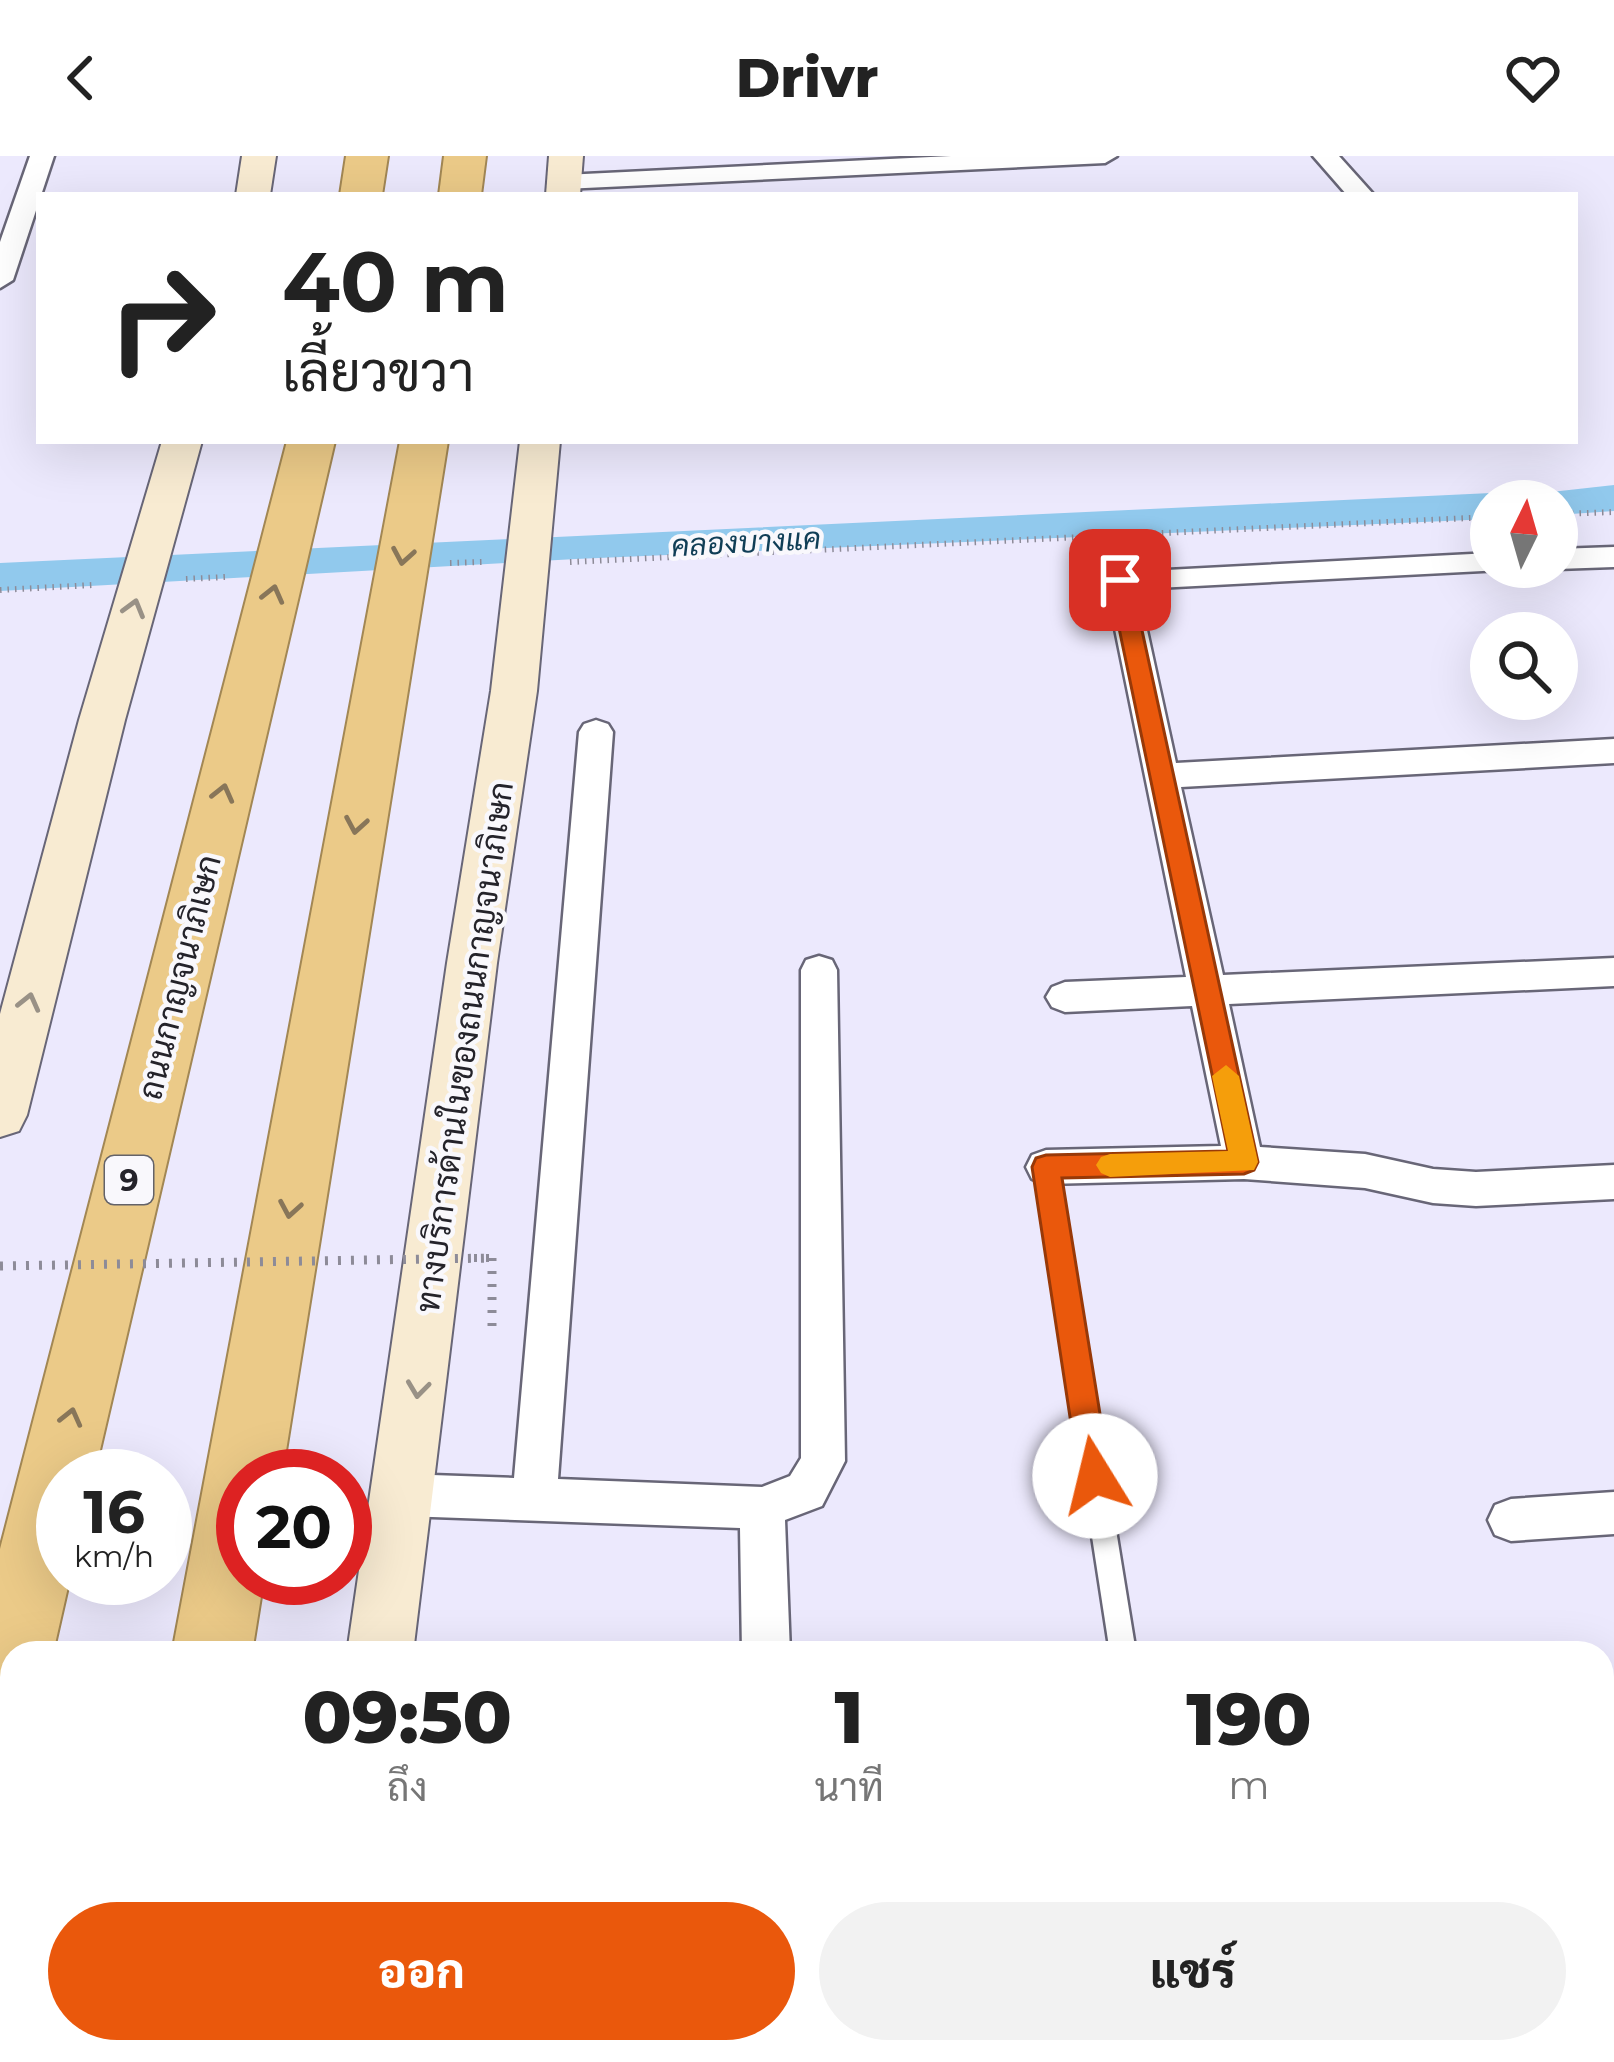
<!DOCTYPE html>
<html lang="th">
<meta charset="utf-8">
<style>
body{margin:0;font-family:Montserrat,Sarabun,sans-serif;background:#f2f2f2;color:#222;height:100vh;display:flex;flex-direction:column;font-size:45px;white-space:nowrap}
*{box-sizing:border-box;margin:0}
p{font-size:39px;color:#767676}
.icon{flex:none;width:66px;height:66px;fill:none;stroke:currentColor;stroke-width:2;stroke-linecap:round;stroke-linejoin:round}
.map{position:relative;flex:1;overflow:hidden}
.side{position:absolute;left:0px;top:1485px;width:1614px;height:423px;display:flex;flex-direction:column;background:#fff;border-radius:36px 36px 0 0;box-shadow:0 12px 48px #0002}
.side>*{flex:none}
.top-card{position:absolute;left:36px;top:36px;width:1542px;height:252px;border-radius:0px;box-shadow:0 12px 48px #0002;background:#fff;color:#222;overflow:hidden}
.needle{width:78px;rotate:5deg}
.fabs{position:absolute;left:1470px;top:324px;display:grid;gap:24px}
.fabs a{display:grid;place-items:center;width:108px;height:108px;border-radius:50%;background:#fff;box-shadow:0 12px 48px #0002;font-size:60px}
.speed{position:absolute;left:36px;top:1293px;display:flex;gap:24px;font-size:60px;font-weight:700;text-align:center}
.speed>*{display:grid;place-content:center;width:156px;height:156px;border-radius:50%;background:#fff;box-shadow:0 12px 48px #0002;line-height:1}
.speed small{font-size:30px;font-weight:400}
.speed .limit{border:18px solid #d22;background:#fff;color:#111}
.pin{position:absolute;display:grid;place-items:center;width:102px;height:102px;color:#fff;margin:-51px;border-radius:24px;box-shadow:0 6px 18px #0006}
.me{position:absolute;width:132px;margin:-66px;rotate:351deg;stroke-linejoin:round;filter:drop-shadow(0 0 9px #0008)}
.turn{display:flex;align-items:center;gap:42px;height:252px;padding:0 48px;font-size:54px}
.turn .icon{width:156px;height:156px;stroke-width:2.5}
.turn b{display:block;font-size:84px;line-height:102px}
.eta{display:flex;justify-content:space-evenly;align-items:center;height:204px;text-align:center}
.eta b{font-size:72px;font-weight:800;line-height:84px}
.cta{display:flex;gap:24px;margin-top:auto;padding:24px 48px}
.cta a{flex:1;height:138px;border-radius:72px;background:#ea580c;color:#fff;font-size:48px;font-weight:800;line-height:138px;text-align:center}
.cta a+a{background:#f2f2f2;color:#222}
header{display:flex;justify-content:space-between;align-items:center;height:156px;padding:0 48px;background:#fff;font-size:54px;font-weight:800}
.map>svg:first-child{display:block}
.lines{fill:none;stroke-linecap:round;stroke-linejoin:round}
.canal{fill:#91c9ed;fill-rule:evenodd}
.service-casing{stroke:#686677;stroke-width:5}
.minor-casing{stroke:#686677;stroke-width:5}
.secondary-casing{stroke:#686677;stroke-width:4}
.trunk-casing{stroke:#a28754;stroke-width:4}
.path-far1{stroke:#8d8b98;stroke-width:6;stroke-dasharray:1.5 6;stroke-linecap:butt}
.path{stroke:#8d8b98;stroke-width:9;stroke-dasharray:3 10;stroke-linecap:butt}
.service{fill:#fff;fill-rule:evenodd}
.minor{fill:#fff;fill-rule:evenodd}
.secondary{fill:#f8ebd2;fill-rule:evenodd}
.trunk{fill:#ebca88;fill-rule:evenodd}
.path-bridge-far1{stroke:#8d8b98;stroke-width:8;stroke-dasharray:3 9;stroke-linecap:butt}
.path-bridge{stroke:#8d8b98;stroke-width:9;stroke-dasharray:3 10;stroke-linecap:butt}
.oneway{stroke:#887659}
.oneway2{stroke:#999186}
.route{fill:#ea580c;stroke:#983908;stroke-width:3}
.slow{fill:#f59e0b}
.labels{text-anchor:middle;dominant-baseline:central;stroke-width:9;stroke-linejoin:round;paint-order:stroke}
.far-water-label{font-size:30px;font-style:italic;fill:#103e56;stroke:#f9f8fc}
.shield{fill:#f9f8fc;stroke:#646369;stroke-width:3}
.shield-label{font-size:30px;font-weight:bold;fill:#24232a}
.street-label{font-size:33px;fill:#24232a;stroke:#f9f8fc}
</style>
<header><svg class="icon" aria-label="back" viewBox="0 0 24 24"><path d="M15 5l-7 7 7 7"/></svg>Drivr<svg class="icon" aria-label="heart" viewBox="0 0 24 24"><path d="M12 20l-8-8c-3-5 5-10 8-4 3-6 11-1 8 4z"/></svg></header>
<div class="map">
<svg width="1614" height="1906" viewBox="0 0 1614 1906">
<rect width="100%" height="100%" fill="#ece9fd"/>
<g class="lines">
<g class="canal">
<polygon points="1614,329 1614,355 1557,359 1557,345 1537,345 1542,337"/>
<polygon points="1491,337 1508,345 1491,345 1491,363 576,403 0,435 0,407"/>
</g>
<defs>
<g id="service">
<polygon points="1046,1002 1054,1005 1057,1011 1136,1497 1110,1497 1035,1011 1038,1005"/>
<polygon points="1172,1896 1200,1896 1202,1906 1174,1906"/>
<polygon points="1303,1896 1331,1896 1332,1906 1304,1906"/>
<polygon points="1532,1896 1561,1896 1565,1906 1536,1906"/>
</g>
<g id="minor">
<polygon points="30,0 54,0 13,124 0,132 0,86"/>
<polygon points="951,0 1117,0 1105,7 564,33 552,26 564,19"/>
<polygon points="1313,0 1339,0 1374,39 1347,39"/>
<polygon points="1614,391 1614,411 1557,413 1550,411 1557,411 1557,393"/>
<polygon points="1491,397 1491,411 1502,414 1138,433 1176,607 1614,583 1614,607 1181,631 1223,819 1614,802 1614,830 1229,848 1260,991 1365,998 1433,1013 1476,1016 1614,1009 1614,1043 1476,1050 1433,1047 1365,1032 1244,1023 1046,1028 1032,1023 1026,1011 1032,999 1046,994 1221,990 1192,850 1065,856 1052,851 1046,841 1052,831 1065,826 1186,821 1105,424 1109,417"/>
<polygon points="596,564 608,568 613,576 558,1323 762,1331 790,1320 801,1302 801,814 806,804 819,800 832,804 837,814 845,1305 822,1350 785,1364 790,1497 742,1497 740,1372 404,1360 388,1354 382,1339 388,1324 404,1318 514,1322 579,576 584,568"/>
<polygon points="1614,1336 1614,1378 1511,1385 1495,1379 1488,1364 1495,1349 1511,1343"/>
</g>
<g id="secondary">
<polygon points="242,0 276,0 270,39 236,39"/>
<polygon points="549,0 583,0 580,39 546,39"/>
<polygon points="162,285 202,285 125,564 27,959 19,975 0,981 0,858 79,564"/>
<polygon points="520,285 560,285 537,535 497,807 413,1497 347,1497 447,807 491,535"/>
<polygon points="282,1896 356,1896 355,1906 281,1906"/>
</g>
<g id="trunk">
<polygon points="346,0 388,0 382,39 340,39"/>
<polygon points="444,0 486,0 481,39 439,39"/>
<polygon points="287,285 335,285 94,1320 63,1320 63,1422 70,1422 53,1497 12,1497 12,1536 0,1531 0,1393"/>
<polygon points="400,285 448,285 282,1320 243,1320 243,1422 264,1422 252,1497 172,1497"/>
<polygon points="97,1896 262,1896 262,1906 95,1906"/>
</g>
</defs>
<use href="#service" class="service-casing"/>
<use href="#minor" class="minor-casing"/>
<use href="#secondary" class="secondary-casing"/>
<use href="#trunk" class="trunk-casing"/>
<g class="path-far1">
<polyline points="1557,358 1614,356"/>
<polyline points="570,406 1491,361"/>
<polyline points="450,407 483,406"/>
<polyline points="186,423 225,421"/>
<polyline points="0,434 93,429"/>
</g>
<polyline class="path" points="492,1102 492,1174"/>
<use href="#service" class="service"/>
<use href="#minor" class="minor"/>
<use href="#secondary" class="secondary"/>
<use href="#trunk" class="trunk"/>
<polyline class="path-bridge-far1" points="474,1102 492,1102"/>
<polyline class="path-bridge" points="0,1110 492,1102"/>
</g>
<defs><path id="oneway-chevron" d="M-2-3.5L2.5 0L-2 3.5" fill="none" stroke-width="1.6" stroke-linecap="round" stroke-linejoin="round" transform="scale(3)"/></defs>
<g class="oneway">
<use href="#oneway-chevron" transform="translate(403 400) rotate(100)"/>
<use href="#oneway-chevron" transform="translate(273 438) rotate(-76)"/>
<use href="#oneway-chevron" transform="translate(223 637) rotate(-76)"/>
<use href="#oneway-chevron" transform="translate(356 669) rotate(100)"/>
<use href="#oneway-chevron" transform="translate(290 1053) rotate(100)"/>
<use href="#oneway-chevron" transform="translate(71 1261) rotate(-76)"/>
</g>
<g class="oneway2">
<use href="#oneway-chevron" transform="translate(134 452) rotate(-74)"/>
<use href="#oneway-chevron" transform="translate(29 846) rotate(-76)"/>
<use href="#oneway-chevron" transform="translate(418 1233) rotate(97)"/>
</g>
<polygon class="route" points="1120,417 1131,424 1258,1006 1254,1014 1244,1018 1062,1022 1110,1320 1106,1331 1095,1335 1084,1331 1079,1320 1032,1011 1036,1002 1046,999 1228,995 1109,424"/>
<polygon class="slow" points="1226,909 1239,920 1258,1006 1254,1014 1110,1021 1101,1017 1096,1009 1101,1001 1110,998 1228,995 1212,920"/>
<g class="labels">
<g class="far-water-label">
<text transform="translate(746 386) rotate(-3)">คลองบางแค</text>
</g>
<rect class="shield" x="105" y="1000" width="48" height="48" rx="9"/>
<g class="shield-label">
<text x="129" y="1024">9</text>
</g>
<g class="street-label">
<text transform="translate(179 821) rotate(-76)">ถนนกาญจนาภิเษก</text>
<text transform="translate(464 891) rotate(-82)">ทางบริการด้านในของถนนกาญจนาภิเษก</text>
</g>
</g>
</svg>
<div class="fabs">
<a><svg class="needle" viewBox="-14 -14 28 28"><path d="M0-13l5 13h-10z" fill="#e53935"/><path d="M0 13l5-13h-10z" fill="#767676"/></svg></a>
<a><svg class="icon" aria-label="search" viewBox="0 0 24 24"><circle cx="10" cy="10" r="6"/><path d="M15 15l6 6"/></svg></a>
</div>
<div class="speed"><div>16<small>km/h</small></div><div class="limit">20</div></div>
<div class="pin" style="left:1120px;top:424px;background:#d93025"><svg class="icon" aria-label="arrive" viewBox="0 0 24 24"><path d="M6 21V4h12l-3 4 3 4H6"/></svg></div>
<svg class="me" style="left:1095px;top:1320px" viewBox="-20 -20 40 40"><circle r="19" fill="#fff"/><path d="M0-13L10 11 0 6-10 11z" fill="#ea580c"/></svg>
<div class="top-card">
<div class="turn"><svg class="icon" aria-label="right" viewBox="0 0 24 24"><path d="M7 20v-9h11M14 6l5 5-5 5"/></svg><div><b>40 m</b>เลี้ยวขวา</div></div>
</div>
<section class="side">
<div class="eta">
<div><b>09:50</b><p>ถึง</p></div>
<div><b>1</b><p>นาที</p></div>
<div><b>190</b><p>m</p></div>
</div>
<div class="cta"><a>ออก</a><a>แชร์</a></div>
</section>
</div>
